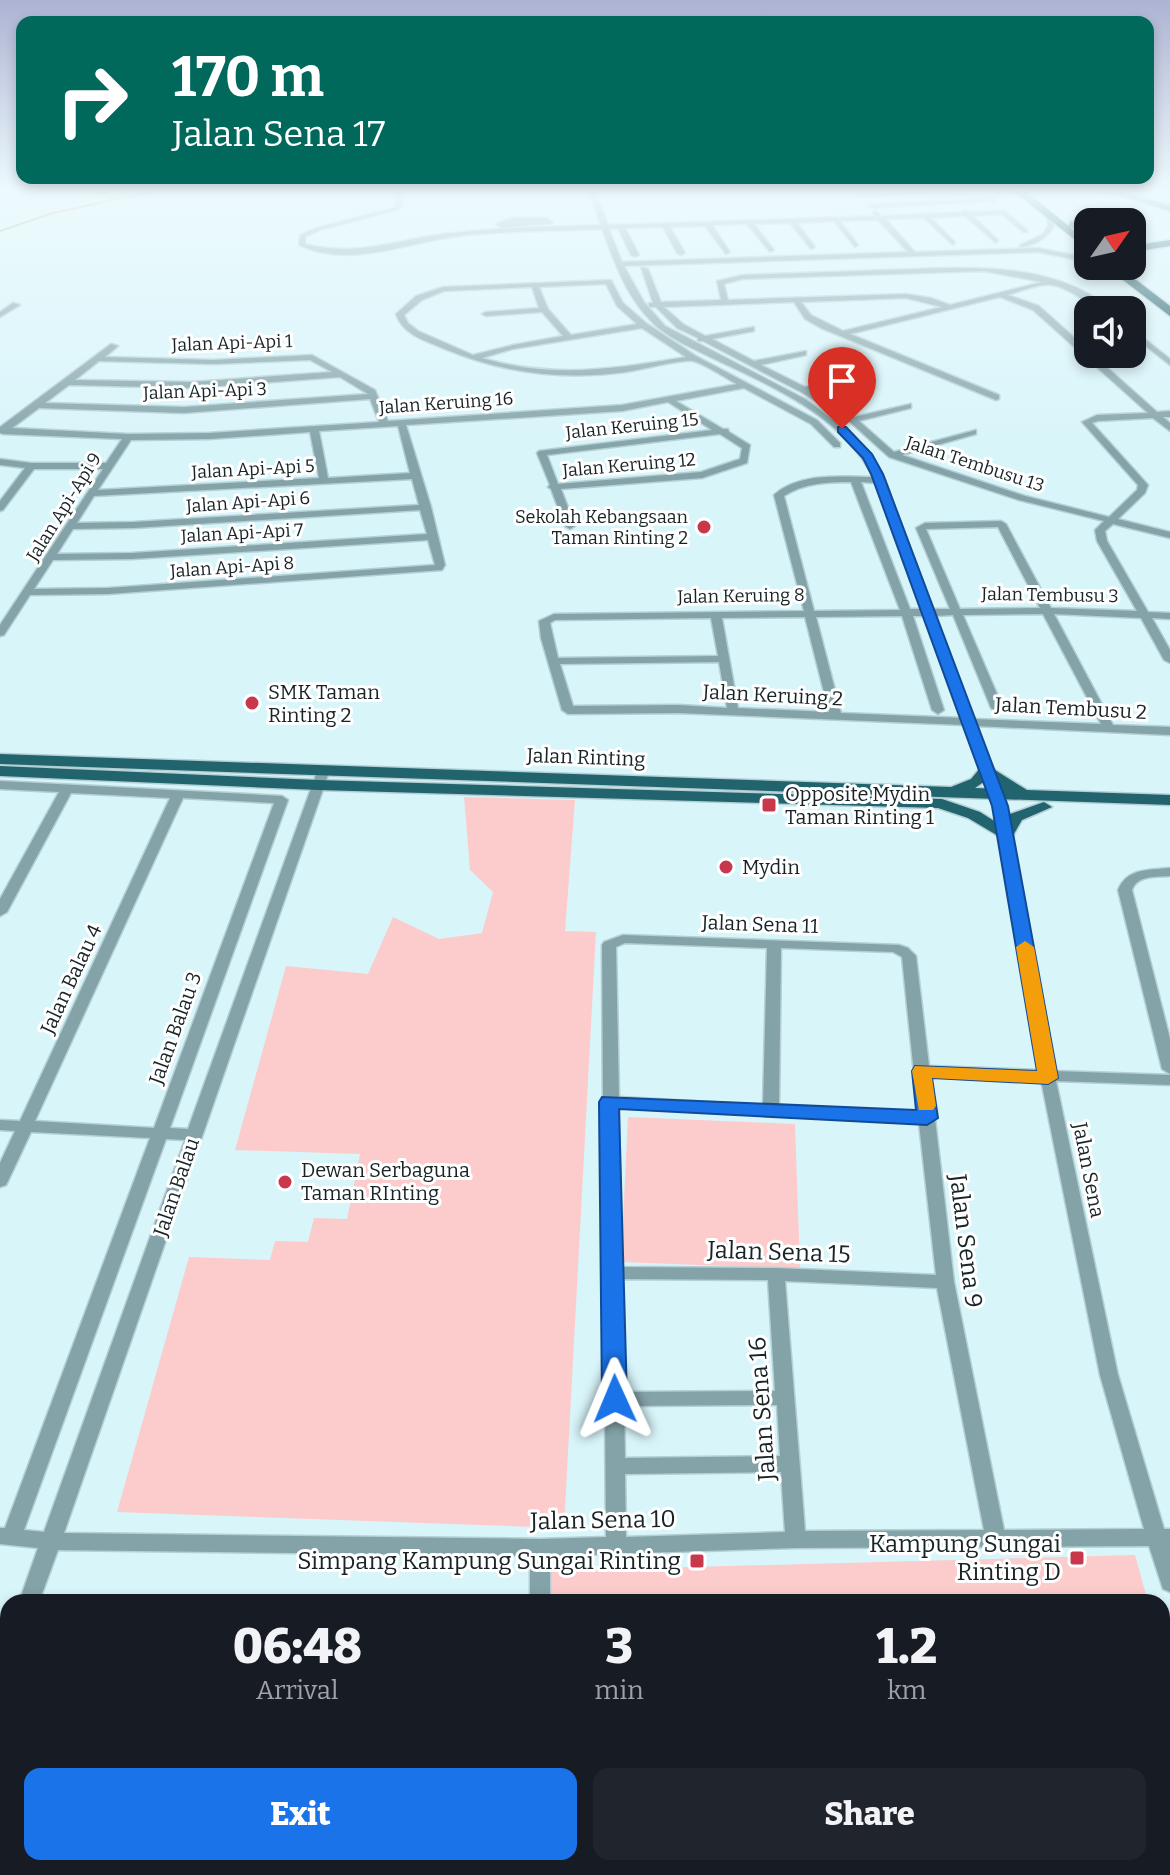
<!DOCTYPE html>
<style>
body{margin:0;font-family:Bitter,serif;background:#20242c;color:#f1f3f6;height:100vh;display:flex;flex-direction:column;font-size:30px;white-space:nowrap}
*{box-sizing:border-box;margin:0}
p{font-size:26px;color:#9ea1a6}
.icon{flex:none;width:44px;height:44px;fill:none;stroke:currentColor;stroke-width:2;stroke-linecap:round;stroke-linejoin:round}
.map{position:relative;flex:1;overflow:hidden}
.drawer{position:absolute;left:0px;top:1594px;width:1170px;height:282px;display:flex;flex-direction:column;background:#171b24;border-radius:24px 24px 0 0;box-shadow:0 4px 12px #0003}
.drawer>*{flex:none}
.banner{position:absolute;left:16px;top:16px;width:1138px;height:168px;border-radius:16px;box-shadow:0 4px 12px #0003;background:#00695c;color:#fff;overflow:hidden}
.needle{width:52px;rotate:56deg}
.controls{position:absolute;left:1074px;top:208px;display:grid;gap:16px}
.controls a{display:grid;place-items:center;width:72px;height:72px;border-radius:16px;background:#171b24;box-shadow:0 4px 12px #0003;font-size:40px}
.pin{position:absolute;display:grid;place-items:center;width:68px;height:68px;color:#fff;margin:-82px -34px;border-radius:50% 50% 50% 0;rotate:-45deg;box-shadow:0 0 8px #0007}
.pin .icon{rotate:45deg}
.me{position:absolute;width:88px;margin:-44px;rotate:359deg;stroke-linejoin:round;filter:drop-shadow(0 0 6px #0008)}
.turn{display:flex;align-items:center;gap:28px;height:168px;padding:0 24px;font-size:36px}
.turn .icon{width:104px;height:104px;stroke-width:2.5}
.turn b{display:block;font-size:56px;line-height:68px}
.eta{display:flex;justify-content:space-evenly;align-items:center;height:136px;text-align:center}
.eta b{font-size:48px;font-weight:800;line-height:56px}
.primary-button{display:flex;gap:16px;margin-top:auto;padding:16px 24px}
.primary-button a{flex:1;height:92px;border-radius:16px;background:#1a73e8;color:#fff;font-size:32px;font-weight:800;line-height:92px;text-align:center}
.primary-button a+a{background:#20242c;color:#f1f3f6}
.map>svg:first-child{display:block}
.green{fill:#fccccd}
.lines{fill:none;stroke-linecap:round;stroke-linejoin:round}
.stream{stroke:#b28688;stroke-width:2}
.river{fill:#f4b1b3;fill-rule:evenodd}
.minor-casing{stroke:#b5cfd4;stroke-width:3}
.major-casing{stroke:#b5cfd4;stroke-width:3}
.highway-casing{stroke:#b5cfd4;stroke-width:3}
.minor{fill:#83a3a8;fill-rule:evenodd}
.major{fill:#21646e;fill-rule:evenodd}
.highway{fill:#064b55;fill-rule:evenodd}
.route{fill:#1a73e8;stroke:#114b97;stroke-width:2}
.slow{fill:#f59e0b}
.poi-dot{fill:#c8384d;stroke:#fff;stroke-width:3}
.labels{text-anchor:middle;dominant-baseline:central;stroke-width:6;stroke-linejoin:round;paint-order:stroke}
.far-street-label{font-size:18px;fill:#182325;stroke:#fff}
.far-poi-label{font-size:18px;fill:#182325;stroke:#fff;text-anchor:end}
.poi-label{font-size:20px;fill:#182325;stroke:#fff;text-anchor:start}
.street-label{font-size:20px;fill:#182325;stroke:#fff}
.near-street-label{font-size:24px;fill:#182325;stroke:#fff}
.near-poi-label{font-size:24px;fill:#182325;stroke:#fff;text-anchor:end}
</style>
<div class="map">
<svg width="1170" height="1875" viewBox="0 0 1170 1875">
<rect width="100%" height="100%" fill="#d8f5fa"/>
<g class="green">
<polygon points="464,797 575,800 565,931 596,932 564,1528 117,1512 189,1257 270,1260 275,1241 308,1242 314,1218 347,1219 360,1154 235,1150 286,966 368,974 393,917 439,939 482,933 493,892 470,870"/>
<polygon points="628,1117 795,1124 800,1269 621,1262"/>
<polygon points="1135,1555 1148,1602 549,1602 548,1571"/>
<polygon points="1162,1649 1170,1677 1170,1803 1162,1806"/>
<polygon points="554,1868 1014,1868 997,1875 554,1875"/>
</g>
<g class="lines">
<g class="stream">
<polyline points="96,189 114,200"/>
<polyline points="0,231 53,213 164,189"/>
</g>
<g class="river">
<polygon points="1170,1764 1170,1801 1162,1804 1162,1767"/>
<polygon points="930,1868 984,1868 981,1875 927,1875"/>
</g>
<defs>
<g id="minor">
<path d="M396,189H402V206L397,210L320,230L305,237V244C360,258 399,238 452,233C501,227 551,227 601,225L588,189H594L608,225L875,216L873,213L876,211L882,216L962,212L965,210L969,212L1004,210L1027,230V232H1023L1002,214L973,216L998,240L996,243L965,216L931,218L955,242L953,245L924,218L886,219L915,252L1038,248L1088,258V262L1038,252L624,266L644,302L665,326L805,399L848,431L865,450L885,480L932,609H950L916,528L925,523L1001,521L1006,524L1051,608L1137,611L1097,541L1095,530L1104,521L1019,500L889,457L850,422L801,392L703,341H698V338L677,328L656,307H649V303H653L641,267L648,269L661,302L721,300L717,281L743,275C790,273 838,272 885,270C957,268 1053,258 1111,310C1091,310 1073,288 1052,285C1040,283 1021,291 1008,295L1039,306L1088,350V354H1092L1157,412L1170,411V417H1163L1170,423V431L1153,418L1098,421L1092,423L1148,485L1145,493L1118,519L1170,532V538L1113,524L1105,531L1107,541L1148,612L1170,613V619L1152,618L1170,650V663L1164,660L1141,618L1054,614L1113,725L1170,727V735L976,726L1006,806L1054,1071L1170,1075V1085L1056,1081L1118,1375L1164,1529H1170V1592L1163,1589L1149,1546L796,1548L550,1556V1602H530V1556L58,1550L39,1602H19L38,1548L0,1544V1528H5L150,1138L31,1132L8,1181L6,1185L0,1187V1163L15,1131L0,1130V1120L20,1121L170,798L71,793L7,912L0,916V899L59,792L0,789V781L282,796L288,800L170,1128L188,1129L317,772L323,768L329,772L64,1533L540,1539L606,1537L604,1276L602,1273L604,1270L603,1105L601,1102L603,1099L602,945L604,942L623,935L899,945L908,948L916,956L929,1066L1039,1070L994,806L964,725L679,713L568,714L562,710L541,638L539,621L554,614L804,611L774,495C800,472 841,477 873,477C842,414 768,385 708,356C688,346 666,337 651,321C626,296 614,261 602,229C557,231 512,231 467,235C413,240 350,270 299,245L300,235L316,228L393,208L396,205ZM878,220L908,252L622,262L609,229L618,228L631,255L635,257L639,255L625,228L663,227L677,253L681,255L685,253L670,227L705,226L726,254L730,252L712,225L747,224L770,252L774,250L754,224L790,223L811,249L815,247L797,223L834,221L855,247L858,245L840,221ZM984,271L1042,282L950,305L931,298L906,294L728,300L724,284L743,279ZM1000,297L1033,310L1148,413L1097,415L1082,422L1138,485L1137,490L1109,517L1025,496L902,455L976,434V430L894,452L859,421L911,408V404L854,417L811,391L859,381V377L805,387L761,365L806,355V351L754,361L712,339L754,331V327L705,336L683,324L664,307L794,302L805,319L821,328L996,400L999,399V395L850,334ZM906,298L942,307L843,331L811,315L801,302ZM851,482L900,610L814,611L784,496C804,483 828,482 851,482ZM861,482L876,483L922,609H910ZM998,527L1040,608L960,609L926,529ZM1043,614L1101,724L974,719L935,616L953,615L991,708L997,712L1003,708L963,615ZM902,616L932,710L938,714L944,710L913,616H924L962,718L841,713L816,617ZM805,617L829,712L738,708L722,618ZM711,618L718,656L558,658L550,623L555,620ZM719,662L727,708L679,705L573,706L560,664ZM183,798L274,803L154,1128L35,1121ZM625,943L767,948L763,1105L619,1097L616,947ZM781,948L893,952L902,957L918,1112L779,1105ZM930,1076L1041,1080L1100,1375L1144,1529L1004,1530L954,1282ZM619,1108L919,1123L936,1275L776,1268L621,1267ZM166,1139L185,1140L44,1532L24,1530ZM622,1279L768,1280L775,1391L624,1392ZM785,1281L937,1288L984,1530L805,1531ZM777,1405L780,1456L625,1458L624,1406ZM781,1472L785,1532L626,1537L625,1474Z"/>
<polygon points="933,189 981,189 862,197 859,195"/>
<polygon points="994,198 996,201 871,208 868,206 871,204"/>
<path d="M1046,214H1050L1054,226C1047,238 1034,246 1020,247V245L1043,234L1048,226Z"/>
<polygon points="511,218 546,218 553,223 502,228 496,224"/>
<path d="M611,280L623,303L646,323L696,356L817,420L840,443V447H834L811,424L744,388L676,401L723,429H728L729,432L750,445L747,463L702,478L561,489L575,526L570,529L565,526L551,489L548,487L550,485L537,453L539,451L712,430L668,402L622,411L406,425L431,507L445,565L442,570L108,594L30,595L4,635L0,636V625L103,469H34L3,510L0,511V501L25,468L0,465V459L31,463H106L122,439L3,434L0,433V427L111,344L118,346L105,357L213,360L312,355L375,390L388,421L622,405L737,384C725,378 705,364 693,361C682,359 640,370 626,372C562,381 503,373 445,349C426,341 403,335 396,314L416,296L443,287ZM606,284L617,306L637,324L571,335L548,309L539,287ZM532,287L539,308L486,312L482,314L486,316L542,312L563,336L513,345L473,355L418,331L408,323L404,315L422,300L444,291ZM642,328L686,357C614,369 553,379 482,358L513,349ZM310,360L332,372L193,382L75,380L99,361L213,364ZM340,377L368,394L184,407L45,403L69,385L193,388ZM370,399L379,422L209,433L128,434L12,428L39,408L184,413ZM398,426L410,473L328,478L319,431ZM310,432L319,478L98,490L131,440L209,439ZM720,434L742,448L740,459L701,472L558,484L547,455ZM412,479L419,505L134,522L77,523L94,496ZM420,510L427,534L132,553L57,554L73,529L134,528ZM428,540L435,565L108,588L34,589L53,560L132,559Z"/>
<polygon points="13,303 20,305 0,317 0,312"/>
<polygon points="1132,329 1170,359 1170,365 1132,335"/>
<path d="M1170,868V876C1156,877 1137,875 1132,890L1170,1039V1074L1162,1069L1118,890C1127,868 1149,870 1170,868Z"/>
<polygon points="8,1650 8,1688 0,1692 0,1654"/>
<polygon points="1162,1818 1170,1821 1170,1843 1162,1840"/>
<rect x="530" y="1868" width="24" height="7"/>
<polygon points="1036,1868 1071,1868 1068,1875 1033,1875"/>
</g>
<g id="major">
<polygon points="1096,189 1111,189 1170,205 1170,211"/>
<polygon points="1071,221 1088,228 1088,234 1068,226"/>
<polygon points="1170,240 1170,246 1132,252 1132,246"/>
<path d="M0,754L951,787L971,779L981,767L987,765L1027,790L1170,795V805L0,764ZM988,779L1000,789L975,788Z"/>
<polygon points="0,766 318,780 942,799 980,812 1002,826 1010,814 1044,802 1052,807 1022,820 1011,839 1005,840 968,818 938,808 318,790 0,776"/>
</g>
<g id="highway">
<polygon points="1011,189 1023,189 1088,242 1088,250"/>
<polygon points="1105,266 1118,266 1170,306 1170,316"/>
</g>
</defs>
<use href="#minor" class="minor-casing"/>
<use href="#major" class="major-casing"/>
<use href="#highway" class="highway-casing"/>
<use href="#minor" class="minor"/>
<use href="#major" class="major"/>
<use href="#highway" class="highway"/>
</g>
<linearGradient id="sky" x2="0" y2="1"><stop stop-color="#adb3d3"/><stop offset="0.42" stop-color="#edfafd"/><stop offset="1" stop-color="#edfafd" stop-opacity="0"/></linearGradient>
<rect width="1170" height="452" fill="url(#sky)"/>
<polygon class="route" points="838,427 846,427 872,454 883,474 1008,806 1058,1078 1048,1084 932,1078 938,1118 927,1125 619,1109 627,1399 623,1406 615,1409 606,1406 602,1399 599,1102 602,1097 916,1110 912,1071 915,1066 1037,1071 992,806 871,474 863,458 838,432"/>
<polygon class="slow" points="1025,941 1034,947 1058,1078 1048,1084 932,1078 936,1106 933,1110 919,1110 912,1071 915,1066 1037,1071 1016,947"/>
<g class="poi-dot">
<circle cx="704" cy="527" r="8"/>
<circle cx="252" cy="703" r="8"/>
<rect x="761" y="797" width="16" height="16" rx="4"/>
<circle cx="726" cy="867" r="8"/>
<circle cx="285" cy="1182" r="8"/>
<rect x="1069" y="1550" width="16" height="16" rx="4"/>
<rect x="689" y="1553" width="16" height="16" rx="4"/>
</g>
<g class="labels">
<g class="far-street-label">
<text transform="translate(232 343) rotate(-2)">Jalan Api-Api 1</text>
<text transform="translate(205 391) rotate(-2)">Jalan Api-Api 3</text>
<text transform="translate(446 403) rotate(-4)">Jalan Keruing 16</text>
<text transform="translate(632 426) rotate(-6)">Jalan Keruing 15</text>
<text transform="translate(975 464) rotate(18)">Jalan Tembusu 13</text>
<text transform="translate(629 465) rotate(-5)">Jalan Keruing 12</text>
<text transform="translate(253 469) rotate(-3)">Jalan Api-Api 5</text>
<text transform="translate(248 502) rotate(-4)">Jalan Api-Api 6</text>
<text transform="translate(64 507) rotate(-58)">Jalan Api-Api 9</text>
<text transform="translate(242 533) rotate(-3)">Jalan Api-Api 7</text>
<text transform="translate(232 567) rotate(-4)">Jalan Api-Api 8</text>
<text transform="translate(1050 595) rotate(1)">Jalan Tembusu 3</text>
<text transform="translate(741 596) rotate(-1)">Jalan Keruing 8</text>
</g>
<g class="far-poi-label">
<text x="688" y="517">Sekolah Kebangsaan<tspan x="688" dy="21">Taman Rinting 2</tspan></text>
</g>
<g class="poi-label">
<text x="268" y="692">SMK Taman<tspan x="268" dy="23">Rinting 2</tspan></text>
<text x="785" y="794">Opposite Mydin<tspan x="785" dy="23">Taman Rinting 1</tspan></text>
<text x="742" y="867">Mydin</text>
<text x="301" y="1170">Dewan Serbaguna<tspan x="301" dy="23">Taman RInting</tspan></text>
</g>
<g class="street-label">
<text transform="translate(773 695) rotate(3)">Jalan Keruing 2</text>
<text transform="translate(1071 708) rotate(3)">Jalan Tembusu 2</text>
<text transform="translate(586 757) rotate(2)">Jalan Rinting</text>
<text transform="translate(760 924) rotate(2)">Jalan Sena 11</text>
<text transform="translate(71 979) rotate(-65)">Jalan Balau 4</text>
<text transform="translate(175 1028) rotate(-70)">Jalan Balau 3</text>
<text transform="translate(1089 1170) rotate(79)">Jalan Sena</text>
<text transform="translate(176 1187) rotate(-71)">Jalan Balau</text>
</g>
<g class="near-street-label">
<text transform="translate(966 1241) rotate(83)">Jalan Sena 9</text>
<text transform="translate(779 1252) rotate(2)">Jalan Sena 15</text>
<text transform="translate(762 1409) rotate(-94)">Jalan Sena 16</text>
<text transform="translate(603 1520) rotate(-1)">Jalan Sena 10</text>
</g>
<g class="near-poi-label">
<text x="1061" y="1544">Kampung Sungai<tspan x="1061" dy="28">Rinting D</tspan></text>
<text x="681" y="1561">Simpang Kampung Sungai Rinting</text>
</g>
</g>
</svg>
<div class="controls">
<a><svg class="needle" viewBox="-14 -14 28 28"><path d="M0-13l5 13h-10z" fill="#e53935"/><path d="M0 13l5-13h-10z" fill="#9ea1a6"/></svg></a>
<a><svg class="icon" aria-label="sound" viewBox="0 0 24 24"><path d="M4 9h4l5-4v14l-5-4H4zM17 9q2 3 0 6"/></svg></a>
</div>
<div class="pin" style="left:842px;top:429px;background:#d93025"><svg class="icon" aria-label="arrive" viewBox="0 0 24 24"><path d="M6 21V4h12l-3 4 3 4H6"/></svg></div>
<svg class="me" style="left:615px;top:1399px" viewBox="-20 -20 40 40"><path d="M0-17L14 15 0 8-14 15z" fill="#1a73e8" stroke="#fff" stroke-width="4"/></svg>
<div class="banner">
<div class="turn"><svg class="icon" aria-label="right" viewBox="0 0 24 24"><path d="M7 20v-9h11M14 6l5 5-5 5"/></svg><div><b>170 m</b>Jalan Sena 17</div></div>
</div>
<section class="drawer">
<div class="eta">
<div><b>06:48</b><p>Arrival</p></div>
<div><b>3</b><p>min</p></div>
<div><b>1.2</b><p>km</p></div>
</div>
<div class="primary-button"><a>Exit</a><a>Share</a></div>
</section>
</div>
